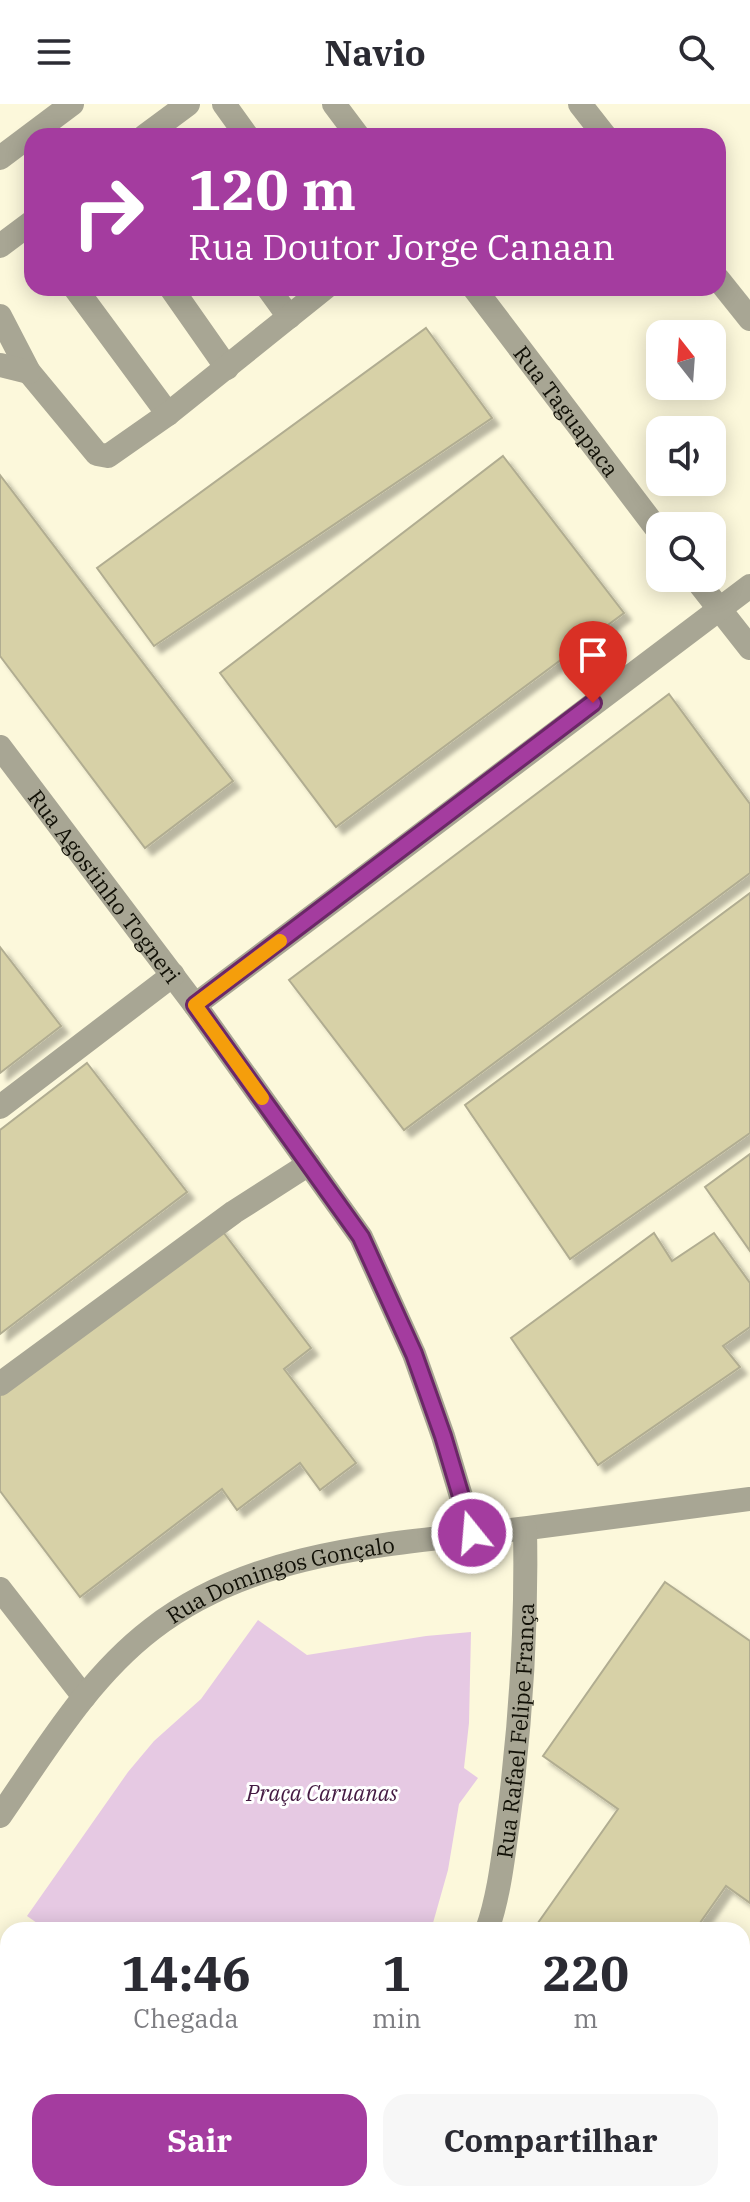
<!DOCTYPE html>
<html lang="pt">
<meta charset="utf-8">
<style>
body{margin:0;font-family:"IBM Plex Serif",serif;background:#f7f7f7;color:#2b2b33;height:100vh;display:flex;flex-direction:column;font-size:30px;white-space:nowrap}
*{box-sizing:border-box;margin:0}
p{font-size:26px;color:#7c7c81}
.icon{flex:none;width:44px;height:44px;fill:none;stroke:currentColor;stroke-width:2;stroke-linecap:round;stroke-linejoin:round}
.map{position:relative;flex:1;overflow:hidden}
.details{position:absolute;left:0px;top:1818px;width:750px;height:280px;display:flex;flex-direction:column;background:#fff;border-radius:24px 24px 0 0;box-shadow:0 4px 20px #0003}
.details>*{flex:none}
.top-card{position:absolute;left:24px;top:24px;width:702px;height:168px;border-radius:24px;box-shadow:0 4px 20px #0003;background:#a43c9f;color:#fff;overflow:hidden}
.needle{width:52px;rotate:343deg}
.buttons{position:absolute;left:646px;top:216px;display:grid;gap:16px}
.buttons a{display:grid;place-items:center;width:80px;height:80px;border-radius:16px;background:#fff;box-shadow:0 4px 20px #0003;font-size:40px}
.pin{position:absolute;display:grid;place-items:center;width:68px;height:68px;color:#fff;margin:-82px -34px;border-radius:50% 50% 50% 0;rotate:-45deg;box-shadow:0 0 8px #0007}
.pin .icon{rotate:45deg}
.me{position:absolute;width:88px;margin:-44px;rotate:343deg;stroke-linejoin:round;filter:drop-shadow(0 0 6px #0008)}
.turn{display:flex;align-items:center;gap:28px;height:168px;padding:0 32px;font-size:36px}
.turn .icon{width:104px;height:104px;stroke-width:2.5}
.turn b{display:block;font-size:56px;line-height:68px}
.eta{display:flex;justify-content:space-evenly;align-items:center;height:136px;text-align:center}
.eta b{font-size:48px;font-weight:700;line-height:56px}
.action{display:flex;gap:16px;margin-top:auto;padding:16px 32px}
.action a{flex:1;height:92px;border-radius:24px;background:#a43c9f;color:#fff;font-size:32px;font-weight:700;line-height:92px;text-align:center}
.action a+a{background:#f7f7f7;color:#2b2b33}
header{display:flex;justify-content:space-between;align-items:center;height:104px;padding:0 32px;background:#fff;font-size:36px;font-weight:700}
.map>svg:first-child{display:block}
.green{fill:#e6c9e3}
.building{fill:#d7d1a7;stroke:#b1ad91;stroke-width:2;filter:url(#shadow)}
.lines{fill:none;stroke-linecap:round;stroke-linejoin:round}
.minor{stroke:#a8a694;stroke-width:24}
.major{stroke:#686343;stroke-width:24}
.route-casing{stroke:#6b2767;stroke-width:20}
.route{stroke:#a43c9f;stroke-width:14}
.slow{stroke:#f59e0b;stroke-width:14}
.labels{text-anchor:middle;dominant-baseline:central;stroke-width:6;stroke-linejoin:round;paint-order:stroke}
.street-label{font-size:22px;fill:#111006;stroke:#fff}
.park-label{font-size:22px;font-style:italic;fill:#441a42;stroke:#fff}
</style>
<header><svg class="icon" aria-label="menu" viewBox="0 0 24 24"><path d="M4 6h16M4 12h16M4 18h16"/></svg>Navio<svg class="icon" aria-label="search" viewBox="0 0 24 24"><circle cx="10" cy="10" r="6"/><path d="M15 15l6 6"/></svg></header>
<div class="map">
<svg width="750" height="2098" viewBox="0 0 750 2098">
<defs>
<filter id="shadow"><feDropShadow dx="7" dy="7" stdDeviation="2" flood-color="#0004"/></filter>
</defs>
<rect width="100%" height="100%" fill="#fcf8db"/>
<polygon class="green" points="258,1516 307,1551 426,1532 471,1528 469,1619 464,1664 478,1674 459,1700 448,1766 431,1826 33,1826 37,1819 27,1812 128,1668 154,1637 201,1595"/>
<g class="building">
<polygon points="426,224 492,314 154,542 97,464"/>
<polygon points="503,352 624,509 336,723 220,569"/>
<polygon points="0,371 233,677 145,744 0,552"/>
<polygon points="669,590 750,700 750,769 404,1026 289,876"/>
<polygon points="750,789 750,1029 570,1155 465,1001"/>
<polygon points="0,843 61,922 0,969"/>
<polygon points="87,959 187,1088 0,1230 0,1026"/>
<polygon points="750,1050 750,1147 705,1083"/>
<polygon points="217,1120 311,1244 284,1265 356,1359 320,1386 300,1359 237,1406 222,1385 80,1493 0,1387 0,1284"/>
<polygon points="654,1129 672,1157 714,1129 750,1179 750,1223 723,1242 740,1263 598,1361 511,1234"/>
<polygon points="665,1478 750,1537 750,1799 726,1782 695,1826 533,1826 618,1705 543,1652"/>
<polygon points="742,1895 750,1901 750,2098 489,2098 477,2090 742,2090"/>
</g>
<g class="lines">
<g class="minor">
<polyline points="224,0 247,32"/>
<polyline points="334,0 358,32"/>
<polyline points="580,0 605,32"/>
<polyline points="145,32 188,0"/>
<polyline points="0,54 72,0"/>
<polyline points="0,142 32,118"/>
<polyline points="718,175 750,215"/>
<polyline points="75,184 168,310"/>
<polyline points="171,184 227,264"/>
<polyline points="268,184 289,213"/>
<path id="s1" d="M474,184L660,429"/>
<polyline points="0,212 29,268 97,350 108,352 168,310 325,184"/>
<polyline points="0,261 29,268"/>
<polyline points="695,474 750,544"/>
<path id="s2" d="M0,643L195,901L361,1133L414,1250L443,1332L472,1429"/>
<polyline points="195,901 750,482"/>
<polyline points="0,1003 173,871"/>
<polyline points="0,1280 234,1108 309,1060"/>
<polyline points="0,1485 84,1593"/>
<path id="s3" d="M0,1712C45,1647 88,1574 152,1525C258,1443 400,1440 528,1424C602,1415 676,1404 750,1395"/>
<path id="s4" d="M487,1826C499,1792 503,1754 508,1718C521,1618 527,1525 525,1425"/>
</g>
<g class="major">
<polyline points="0,1896 8,1902"/>
<polyline points="0,1986 8,1991"/>
<polyline points="151,2090 162,2098"/>
<polyline points="285,2090 297,2098"/>
</g>
</g>
<g class="lines">
<defs>
<polyline id="route" points="472,1429 443,1332 414,1250 361,1133 195,901 593,599"/>
</defs>
<use href="#route" class="route-casing"/>
<use href="#route" class="route"/>
<polyline class="slow" points="262,994 195,901 280,837"/>
</g>
<g class="labels">
<g class="street-label">
<text stroke="none"><textPath href="#s1" startOffset="154">Rua Taguapaca</textPath></text>
<text stroke="none"><textPath href="#s2" startOffset="174">Rua Agostinho Togneri</textPath></text>
<text stroke="none"><textPath href="#s3" startOffset="382">Rua Domingos Gonçalo</textPath></text>
<text stroke="none"><textPath href="#s4" startOffset="202">Rua Rafael Felipe França</textPath></text>
</g>
<g class="park-label">
<text x="322" y="1688">Praça Caruanas</text>
</g>
</g>
</svg>
<div class="buttons">
<a><svg class="needle" viewBox="-14 -14 28 28"><path d="M0-13l5 13h-10z" fill="#e53935"/><path d="M0 13l5-13h-10z" fill="#7c7c81"/></svg></a>
<a><svg class="icon" aria-label="sound" viewBox="0 0 24 24"><path d="M4 9h4l5-4v14l-5-4H4zM17 9q2 3 0 6"/></svg></a>
<a><svg class="icon" aria-label="search" viewBox="0 0 24 24"><circle cx="10" cy="10" r="6"/><path d="M15 15l6 6"/></svg></a>
</div>
<div class="pin" style="left:593px;top:599px;background:#d93025"><svg class="icon" aria-label="arrive" viewBox="0 0 24 24"><path d="M6 21V4h12l-3 4 3 4H6"/></svg></div>
<svg class="me" style="left:472px;top:1429px" viewBox="-20 -20 40 40"><circle r="17" fill="#a43c9f" stroke="#fff" stroke-width="3"/><path d="M0-11L8 9 0 5-8 9z" fill="#fff"/></svg>
<div class="top-card">
<div class="turn"><svg class="icon" aria-label="right" viewBox="0 0 24 24"><path d="M7 20v-9h11M14 6l5 5-5 5"/></svg><div><b>120 m</b>Rua Doutor Jorge Canaan</div></div>
</div>
<section class="details">
<div class="eta">
<div><b>14:46</b><p>Chegada</p></div>
<div><b>1</b><p>min</p></div>
<div><b>220</b><p>m</p></div>
</div>
<div class="action"><a>Sair</a><a>Compartilhar</a></div>
</section>
</div>
